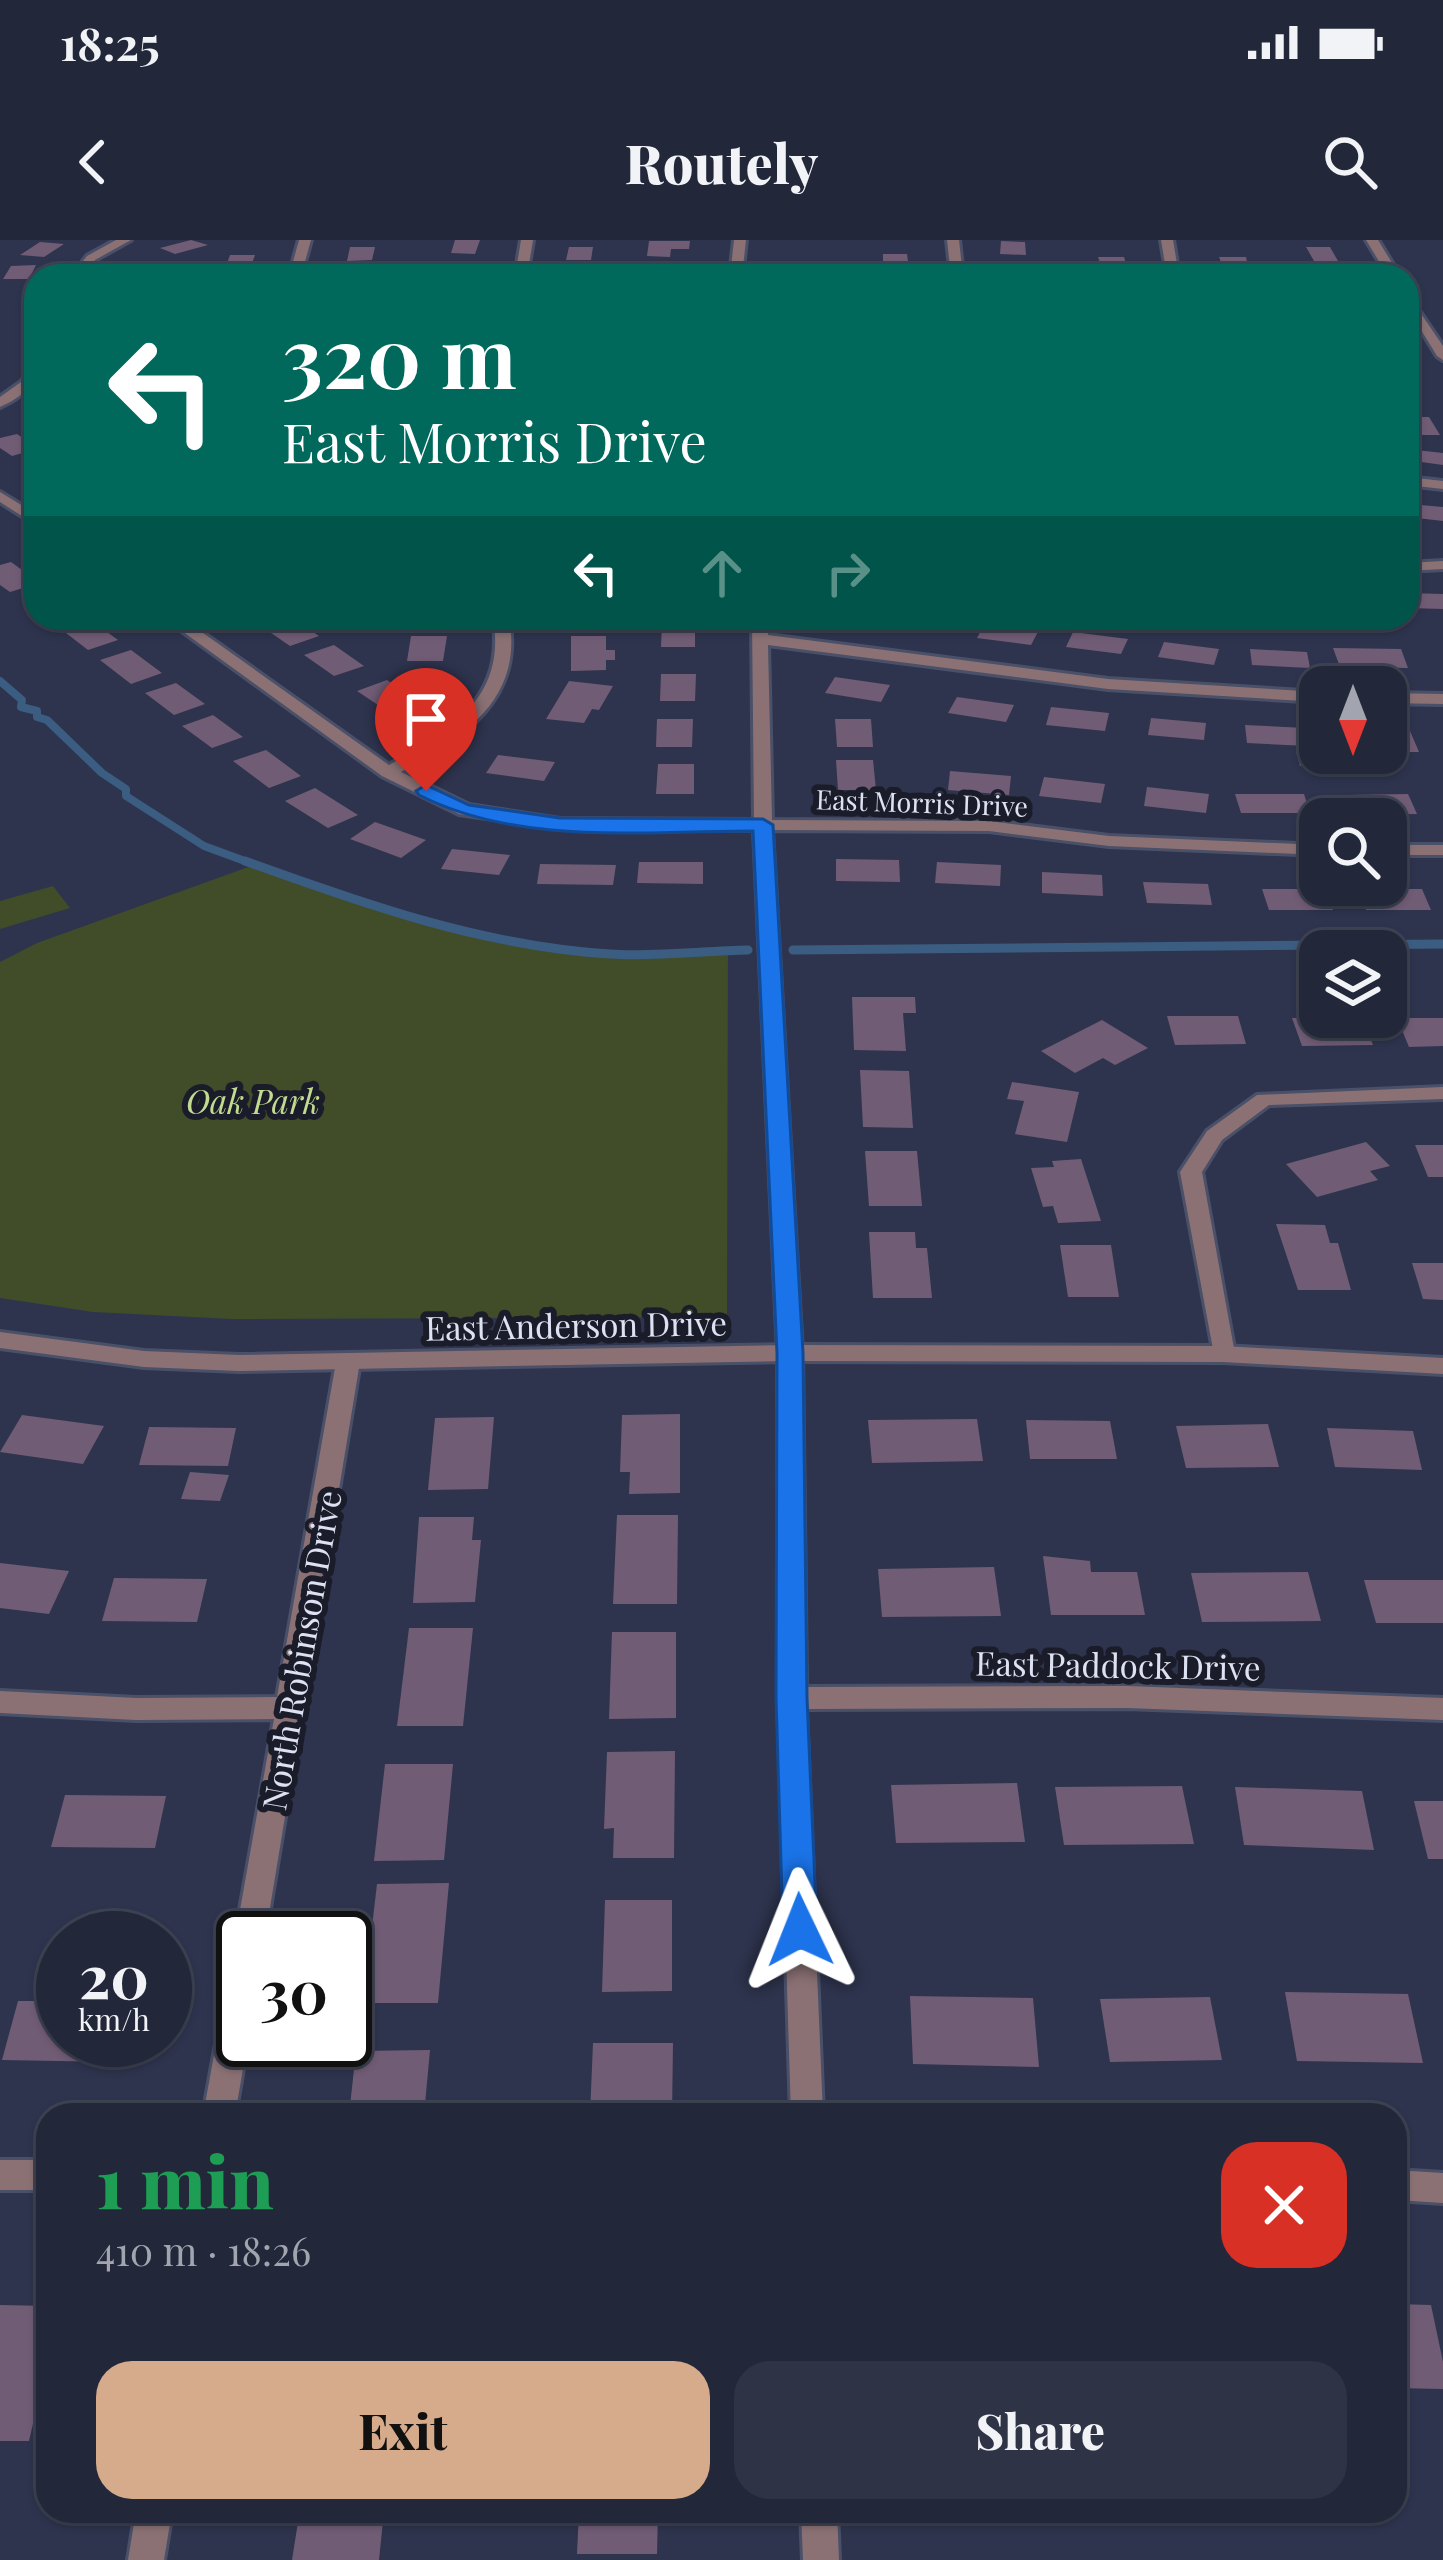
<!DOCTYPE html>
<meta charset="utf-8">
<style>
body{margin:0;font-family:"Playfair Display",serif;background:#2e3345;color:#f1f3f6;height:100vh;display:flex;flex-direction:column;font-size:45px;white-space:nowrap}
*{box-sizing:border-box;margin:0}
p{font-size:39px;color:#a2a5af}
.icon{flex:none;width:66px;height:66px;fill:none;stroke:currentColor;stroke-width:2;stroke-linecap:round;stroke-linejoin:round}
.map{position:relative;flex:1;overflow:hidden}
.details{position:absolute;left:36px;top:1863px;width:1371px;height:420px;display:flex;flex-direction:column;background:#22273a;border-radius:36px;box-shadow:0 3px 9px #0004,0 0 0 3px #3f4454}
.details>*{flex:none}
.guide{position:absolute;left:24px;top:24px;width:1395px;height:366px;border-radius:36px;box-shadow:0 3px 9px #0004,0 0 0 3px #3f4454;background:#00695c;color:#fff;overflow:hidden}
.needle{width:78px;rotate:180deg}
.tools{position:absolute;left:1299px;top:426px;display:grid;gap:24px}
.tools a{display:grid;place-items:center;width:108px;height:108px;border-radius:24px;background:#22273a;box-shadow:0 3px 9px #0004,0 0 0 3px #3f4454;font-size:60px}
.speed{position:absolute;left:36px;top:1671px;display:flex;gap:24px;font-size:60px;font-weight:700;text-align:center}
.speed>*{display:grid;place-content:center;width:156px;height:156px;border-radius:50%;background:#22273a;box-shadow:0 3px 9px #0004,0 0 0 3px #3f4454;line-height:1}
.speed small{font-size:30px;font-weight:400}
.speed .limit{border:6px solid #111;border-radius:18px;background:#fff;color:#111}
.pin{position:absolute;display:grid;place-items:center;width:102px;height:102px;color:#fff;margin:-123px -51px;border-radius:50% 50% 50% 0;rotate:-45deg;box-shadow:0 0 12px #0007}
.pin .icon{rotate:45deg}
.me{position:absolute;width:132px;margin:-66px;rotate:358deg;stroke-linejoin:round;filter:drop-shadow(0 0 9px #0008)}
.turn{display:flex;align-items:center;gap:42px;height:252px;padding:0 60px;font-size:54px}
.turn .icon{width:156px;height:156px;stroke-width:2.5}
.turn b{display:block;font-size:84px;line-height:102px}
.lanes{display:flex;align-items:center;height:114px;padding:0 60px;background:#0003;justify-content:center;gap:60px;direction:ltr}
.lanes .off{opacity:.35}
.round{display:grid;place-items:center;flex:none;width:126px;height:126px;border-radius:36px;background:#2e3345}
.head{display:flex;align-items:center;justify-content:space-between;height:204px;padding:0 60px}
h1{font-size:72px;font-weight:800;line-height:90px;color:#1e9e55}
.button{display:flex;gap:24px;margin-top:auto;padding:24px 60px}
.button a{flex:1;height:138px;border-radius:36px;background:#d6ab8b;color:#111;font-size:48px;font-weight:800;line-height:138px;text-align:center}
.button a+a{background:#2e3345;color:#f1f3f6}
.status{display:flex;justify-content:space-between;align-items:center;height:84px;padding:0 60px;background:#22273a;direction:ltr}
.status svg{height:33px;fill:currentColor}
header{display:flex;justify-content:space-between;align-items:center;height:156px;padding:0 60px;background:#22273a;font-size:54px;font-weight:800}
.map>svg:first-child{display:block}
.green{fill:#414c29}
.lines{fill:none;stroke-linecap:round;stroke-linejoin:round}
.stream-far1{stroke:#3a5d81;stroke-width:8}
.stream{stroke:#3a5d81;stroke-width:9}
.building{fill:#715c75}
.minor-casing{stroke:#4a5068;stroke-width:6}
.tertiary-casing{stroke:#4a5068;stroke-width:6}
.minor{fill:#8b7174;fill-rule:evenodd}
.tertiary{fill:#8b7174;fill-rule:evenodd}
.route{fill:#1a73e8;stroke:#114b97;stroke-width:3}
.labels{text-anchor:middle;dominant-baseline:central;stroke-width:12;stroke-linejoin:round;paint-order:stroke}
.far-street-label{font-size:27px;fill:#dde2f3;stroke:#1a1d29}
.park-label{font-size:33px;font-style:italic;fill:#c2db90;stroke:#1a1d29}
.street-label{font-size:33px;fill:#dde2f3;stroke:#1a1d29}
</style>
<div class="status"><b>18:25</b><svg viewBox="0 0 49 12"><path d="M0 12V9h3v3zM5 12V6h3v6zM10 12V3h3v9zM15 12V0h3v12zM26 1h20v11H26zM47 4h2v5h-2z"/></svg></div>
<header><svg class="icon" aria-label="back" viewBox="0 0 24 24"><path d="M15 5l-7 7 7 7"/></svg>Routely<svg class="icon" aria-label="search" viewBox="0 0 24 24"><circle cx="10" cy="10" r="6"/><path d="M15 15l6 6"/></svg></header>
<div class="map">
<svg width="1443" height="2320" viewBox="0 0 1443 2320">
<rect width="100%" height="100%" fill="#2e344e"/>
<g class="green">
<path d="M257,624C365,676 489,704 607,713C647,717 689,712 728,711L727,1077L231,1079L93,1072L0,1058V722L37,703Z"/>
<polygon points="53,646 70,668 0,689 0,661"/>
</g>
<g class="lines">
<polyline class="stream-far1" points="0,441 22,460 21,467 37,471 37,477 47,480 102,533 126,549 126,556 204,606 253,624"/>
<g class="stream">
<path d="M245,621C364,664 482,706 610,714C655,717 703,711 748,710"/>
<polyline points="793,710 1443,704"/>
</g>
</g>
<g class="building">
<polygon points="191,0 208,5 175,14 160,8"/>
<polygon points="455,0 480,0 475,14 451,13"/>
<polygon points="649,1 690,1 689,9 671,9 670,17 647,16"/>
<polygon points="1001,1 1025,2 1026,15 1000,14"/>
<polygon points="40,2 64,4 44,17 20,15"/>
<polygon points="350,7 375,7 372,20 347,21"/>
<polygon points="569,7 593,7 591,20 566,20"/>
<polygon points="1306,7 1330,7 1338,21 1314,21"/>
<polygon points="883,14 907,14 909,28 883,28"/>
<polygon points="230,15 255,15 250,29 225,29"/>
<polygon points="1098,17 1124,17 1128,31 1103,31"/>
<polygon points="1219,17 1246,17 1249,31 1224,30"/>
<polygon points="136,21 160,21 150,35 125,34"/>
<polygon points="470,22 468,36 442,36 444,23"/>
<polygon points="1002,22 1034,22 1037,31 1032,31 1034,36 1007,36"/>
<polygon points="644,23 685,23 685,31 643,36"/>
<polygon points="36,25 29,39 3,39 11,26"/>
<polygon points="1407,177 1429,177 1440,195 1410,195"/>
<polygon points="17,194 36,207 36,209 12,216 0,208 0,198"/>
<polygon points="1407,209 1443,213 1443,225 1407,220"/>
<polygon points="1420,265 1443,267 1443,281 1417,278"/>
<polygon points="11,322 36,340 36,344 10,352 0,345 0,325"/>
<polygon points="1407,353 1443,354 1443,369 1407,368"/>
<polygon points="292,378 319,396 290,406 261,386"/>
<polygon points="892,378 950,378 943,391 889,383"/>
<polygon points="92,381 118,400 88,410 62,390"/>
<polygon points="662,383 695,383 695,407 661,407"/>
<polygon points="985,383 1039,390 1031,405 977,398"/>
<polygon points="1073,392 1128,399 1121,414 1066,407"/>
<polygon points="411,396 447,396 443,421 407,421"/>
<polygon points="571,396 606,396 606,410 615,410 615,420 606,420 606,430 571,431"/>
<polygon points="1164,402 1219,409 1214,425 1158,417"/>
<polygon points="334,405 364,426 334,436 304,415"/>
<polygon points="1333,408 1401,409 1408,428 1340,427"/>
<polygon points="1250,409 1307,412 1310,428 1252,425"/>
<polygon points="131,410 162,433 131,444 100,420"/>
<polygon points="661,434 696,434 695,461 660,461"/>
<polygon points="835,437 890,445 881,462 825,453"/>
<polygon points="387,440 423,465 393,475 357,451"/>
<polygon points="569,441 613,446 599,470 592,469 584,483 546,479"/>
<polygon points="176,443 205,464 174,475 145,453"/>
<polygon points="957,457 1014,465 1006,482 948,473"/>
<polygon points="1051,467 1109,473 1105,491 1046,485"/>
<polygon points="213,475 243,497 212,508 182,486"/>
<polygon points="1151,478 1206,483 1204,500 1148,495"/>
<polygon points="657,479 693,479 692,507 656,507"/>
<polygon points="835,479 871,479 873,507 837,507"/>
<polygon points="1245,485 1305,488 1308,506 1247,503"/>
<polygon points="1386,491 1410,491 1419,512 1386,512"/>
<polygon points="266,510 301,536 269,548 233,521"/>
<polygon points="1296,511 1328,513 1332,526 1300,526"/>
<polygon points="498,515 555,522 544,541 486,533"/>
<polygon points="836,520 873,520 876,550 838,550"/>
<polygon points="658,524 694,524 694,554 656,554"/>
<polygon points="950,531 1011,536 1009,555 948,550"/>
<polygon points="1044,537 1105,544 1101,563 1039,556"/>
<polygon points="1147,547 1209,554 1206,573 1144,566"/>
<polygon points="315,548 358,575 328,588 285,561"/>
<polygon points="1235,554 1304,554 1310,573 1241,573"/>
<polygon points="1408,554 1417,574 1355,575 1347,555"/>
<polygon points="375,582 426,600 401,618 350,599"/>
<polygon points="452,609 510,615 499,635 441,629"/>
<polygon points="836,619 899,620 900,642 836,641"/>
<polygon points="639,622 703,622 703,644 637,643"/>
<polygon points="937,622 1001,625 1000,646 935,643"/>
<polygon points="540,624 616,625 613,645 537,644"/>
<polygon points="1042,632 1102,635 1103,656 1042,653"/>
<polygon points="1143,642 1208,644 1212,665 1147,663"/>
<polygon points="1262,649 1326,649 1333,670 1269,670"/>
<polygon points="1359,649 1422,649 1431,670 1366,670"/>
<polygon points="852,757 915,757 916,773 903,773 906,811 854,810"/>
<polygon points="1167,776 1238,776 1246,804 1175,805"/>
<polygon points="1362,777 1373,805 1302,806 1292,778"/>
<polygon points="1397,778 1443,778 1443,806 1409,807"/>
<polygon points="1102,780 1148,808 1115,825 1103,818 1075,833 1041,811"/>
<polygon points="860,830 909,831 913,888 863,887"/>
<polygon points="1012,842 1079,852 1067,902 1015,894 1024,861 1007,859"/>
<polygon points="1366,902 1390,926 1370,931 1378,940 1317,957 1286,924"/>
<polygon points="1415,905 1443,905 1443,937 1428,937"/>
<polygon points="865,911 917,911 922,966 869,966"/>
<polygon points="1081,919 1101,981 1058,983 1053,966 1043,967 1031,928 1054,927 1052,921"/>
<polygon points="1276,984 1325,985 1330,1003 1338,1003 1351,1050 1298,1050"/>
<polygon points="869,992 915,992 916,1008 927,1008 932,1058 873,1058"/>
<polygon points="1060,1005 1111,1005 1119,1057 1068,1057"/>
<polygon points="1412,1023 1443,1023 1443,1060 1423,1059"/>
<polygon points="680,1174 680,1253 629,1254 630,1232 620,1232 622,1175"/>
<polygon points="22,1175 104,1186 83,1224 0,1212"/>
<polygon points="494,1177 488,1249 428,1250 435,1178"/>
<polygon points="977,1179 983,1221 872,1223 868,1180"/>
<polygon points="1026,1180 1110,1181 1117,1219 1030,1219"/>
<polygon points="1268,1184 1279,1227 1186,1228 1176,1186"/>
<polygon points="149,1187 236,1188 228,1226 139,1225"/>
<polygon points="1327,1188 1413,1191 1422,1230 1335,1227"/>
<polygon points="190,1232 229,1235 220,1261 181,1259"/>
<polygon points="617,1275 678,1275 677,1364 613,1364"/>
<polygon points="419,1277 474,1277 472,1300 481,1300 475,1362 413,1363"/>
<polygon points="1043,1316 1090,1321 1091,1332 1137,1332 1145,1375 1051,1375"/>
<polygon points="0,1323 69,1331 49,1374 0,1368"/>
<polygon points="994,1327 1001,1376 882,1377 878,1329"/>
<polygon points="1308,1332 1321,1381 1202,1382 1191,1333"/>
<polygon points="114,1338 207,1339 197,1382 102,1381"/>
<polygon points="1364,1340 1443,1340 1443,1383 1376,1383"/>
<polygon points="409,1388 473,1388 463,1486 397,1486"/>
<polygon points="612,1392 676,1392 676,1478 609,1479"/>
<polygon points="675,1511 674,1618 613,1618 614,1588 604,1589 607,1512"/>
<polygon points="385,1524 453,1524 444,1620 374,1621"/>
<polygon points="1017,1543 1025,1602 896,1603 891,1545"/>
<polygon points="1182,1546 1194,1604 1064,1605 1055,1547"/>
<polygon points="1235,1547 1362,1551 1374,1610 1244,1605"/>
<polygon points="65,1555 166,1556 155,1608 51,1607"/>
<polygon points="1414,1561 1443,1561 1443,1619 1428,1619"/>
<polygon points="449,1643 438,1763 363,1763 377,1644"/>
<polygon points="605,1660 672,1660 672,1751 602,1752"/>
<polygon points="1285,1752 1408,1754 1423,1823 1297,1821"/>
<polygon points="910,1756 1033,1758 1039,1827 913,1824"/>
<polygon points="1210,1757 1222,1820 1110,1822 1100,1759"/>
<polygon points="18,1761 63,1761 63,1800 119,1800 114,1822 2,1820"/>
<polygon points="593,1803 673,1803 672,1875 590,1875"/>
<polygon points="430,1810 424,1875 349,1875 356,1811"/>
<polygon points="1395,2064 1431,2065 1443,2122 1443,2149 1395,2148"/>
<polygon points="0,2065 48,2066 48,2119 29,2201 0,2201"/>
<polygon points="292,2271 384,2271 379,2320 292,2320 298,2282 291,2282"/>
<polygon points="579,2271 658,2271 657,2314 577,2314"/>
</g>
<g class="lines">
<defs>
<g id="minor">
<polygon points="116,0 131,0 95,20 83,36 71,36 87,16"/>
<polygon points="299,0 311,0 301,36 289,36"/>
<polygon points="521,0 533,0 527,36 515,36"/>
<polygon points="734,0 746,0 742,36 730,36"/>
<polygon points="947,0 959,0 963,36 951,36"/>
<polygon points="1161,0 1173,0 1179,36 1167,36"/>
<polygon points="1366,0 1378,0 1400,36 1388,36"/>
<polygon points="1407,53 1443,106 1443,120 1437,116 1407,67"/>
<path d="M36,121C36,146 22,157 0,167V157L21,142Z"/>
<polygon points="1407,237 1443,241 1443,249 1407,245"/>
<polygon points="0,252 36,274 36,285 0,262"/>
<polygon points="1443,321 1443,329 1407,331 1407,323"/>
<path d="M164,378H182L389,525C451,491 507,457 493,378H509C524,459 464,497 401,532L469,565L560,579L754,580L752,378H768V395L1108,439L1320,452V462L1108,449L768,405L772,580L989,581L1109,596L1320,605V615L1109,606L989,591L772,590L802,1113L806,1447L1127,1446L1443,1458V1480L1127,1468L806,1469L823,1875H791L778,1458V1113L754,590L560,589L459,574L382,536Z"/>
<polygon points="1386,453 1443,454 1443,464 1386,463"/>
<rect x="1386" y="605" width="57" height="10"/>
<polygon points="1443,847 1443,859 1269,865 1222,900 1202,932 1235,1114 1223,1122 1215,1120 1180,932 1207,891 1257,855"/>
<polygon points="348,1114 360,1122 265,1698 243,1698 243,1708 235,1698 274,1479 136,1480 0,1473 0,1451 136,1458 277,1457 336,1122"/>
<polygon points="243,1726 243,1800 248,1800 235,1875 203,1875 228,1739 232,1730"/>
<rect x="0" y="1920" width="48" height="30"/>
<polygon points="1395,1930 1443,1933 1443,1963 1395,1960"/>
<polygon points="136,2271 172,2271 164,2320 128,2320"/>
<polygon points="801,2271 837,2271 839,2320 803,2320"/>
</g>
<polygon id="tertiary" points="0,1092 144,1111 239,1115 790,1105 1223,1106 1443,1118 1443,1134 1223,1122 790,1121 239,1131 144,1127 0,1108"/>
</defs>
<use href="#minor" class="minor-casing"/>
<use href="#tertiary" class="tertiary-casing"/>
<use href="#minor" class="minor"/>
<use href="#tertiary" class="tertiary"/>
</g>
<path class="route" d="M426,545L469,565L560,578L763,579L773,585L803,1113L807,1458L817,1690L812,1700L800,1705L788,1700L783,1690L776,1458L777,1113L753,591C644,591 519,606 419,555L416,551Z"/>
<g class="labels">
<g class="far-street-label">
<text transform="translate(922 562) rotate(2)">East Morris Drive</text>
</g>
<g class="park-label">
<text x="253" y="860">Oak Park</text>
</g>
<g class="street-label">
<text transform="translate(576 1084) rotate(-1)">East Anderson Drive</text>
<text transform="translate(300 1410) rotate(-80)">North Robinson Drive</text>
<text transform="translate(1118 1424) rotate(1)">East Paddock Drive</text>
</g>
</g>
</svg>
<div class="tools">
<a><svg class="needle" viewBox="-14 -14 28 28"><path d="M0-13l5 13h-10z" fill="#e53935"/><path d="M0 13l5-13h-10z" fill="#a2a5af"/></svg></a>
<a><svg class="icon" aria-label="search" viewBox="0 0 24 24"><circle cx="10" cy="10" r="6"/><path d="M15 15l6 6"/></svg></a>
<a><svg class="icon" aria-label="layers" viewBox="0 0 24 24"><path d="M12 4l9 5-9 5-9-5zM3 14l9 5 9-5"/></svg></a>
</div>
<div class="speed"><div>20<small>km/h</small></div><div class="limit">30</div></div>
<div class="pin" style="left:426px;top:551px;background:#d93025"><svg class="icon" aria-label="arrive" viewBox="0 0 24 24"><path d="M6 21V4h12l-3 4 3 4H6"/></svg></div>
<svg class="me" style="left:800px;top:1690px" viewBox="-20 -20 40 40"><path d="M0-17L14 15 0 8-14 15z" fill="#1a73e8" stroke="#fff" stroke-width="4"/></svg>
<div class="guide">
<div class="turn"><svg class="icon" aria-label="left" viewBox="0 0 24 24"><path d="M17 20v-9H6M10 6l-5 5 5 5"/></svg><div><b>320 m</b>East Morris Drive</div></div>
<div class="lanes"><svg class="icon" aria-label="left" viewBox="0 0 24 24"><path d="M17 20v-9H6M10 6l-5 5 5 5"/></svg><svg class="icon off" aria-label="ahead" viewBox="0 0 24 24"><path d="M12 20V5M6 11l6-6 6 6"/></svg><svg class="icon off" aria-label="right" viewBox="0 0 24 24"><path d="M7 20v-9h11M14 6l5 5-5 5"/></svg></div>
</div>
<section class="details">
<div class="head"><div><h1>1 min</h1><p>410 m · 18:26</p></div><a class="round" style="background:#d93025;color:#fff"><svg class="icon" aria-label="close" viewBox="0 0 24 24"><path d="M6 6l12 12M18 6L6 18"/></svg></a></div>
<div class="button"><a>Exit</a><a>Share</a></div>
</section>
</div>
